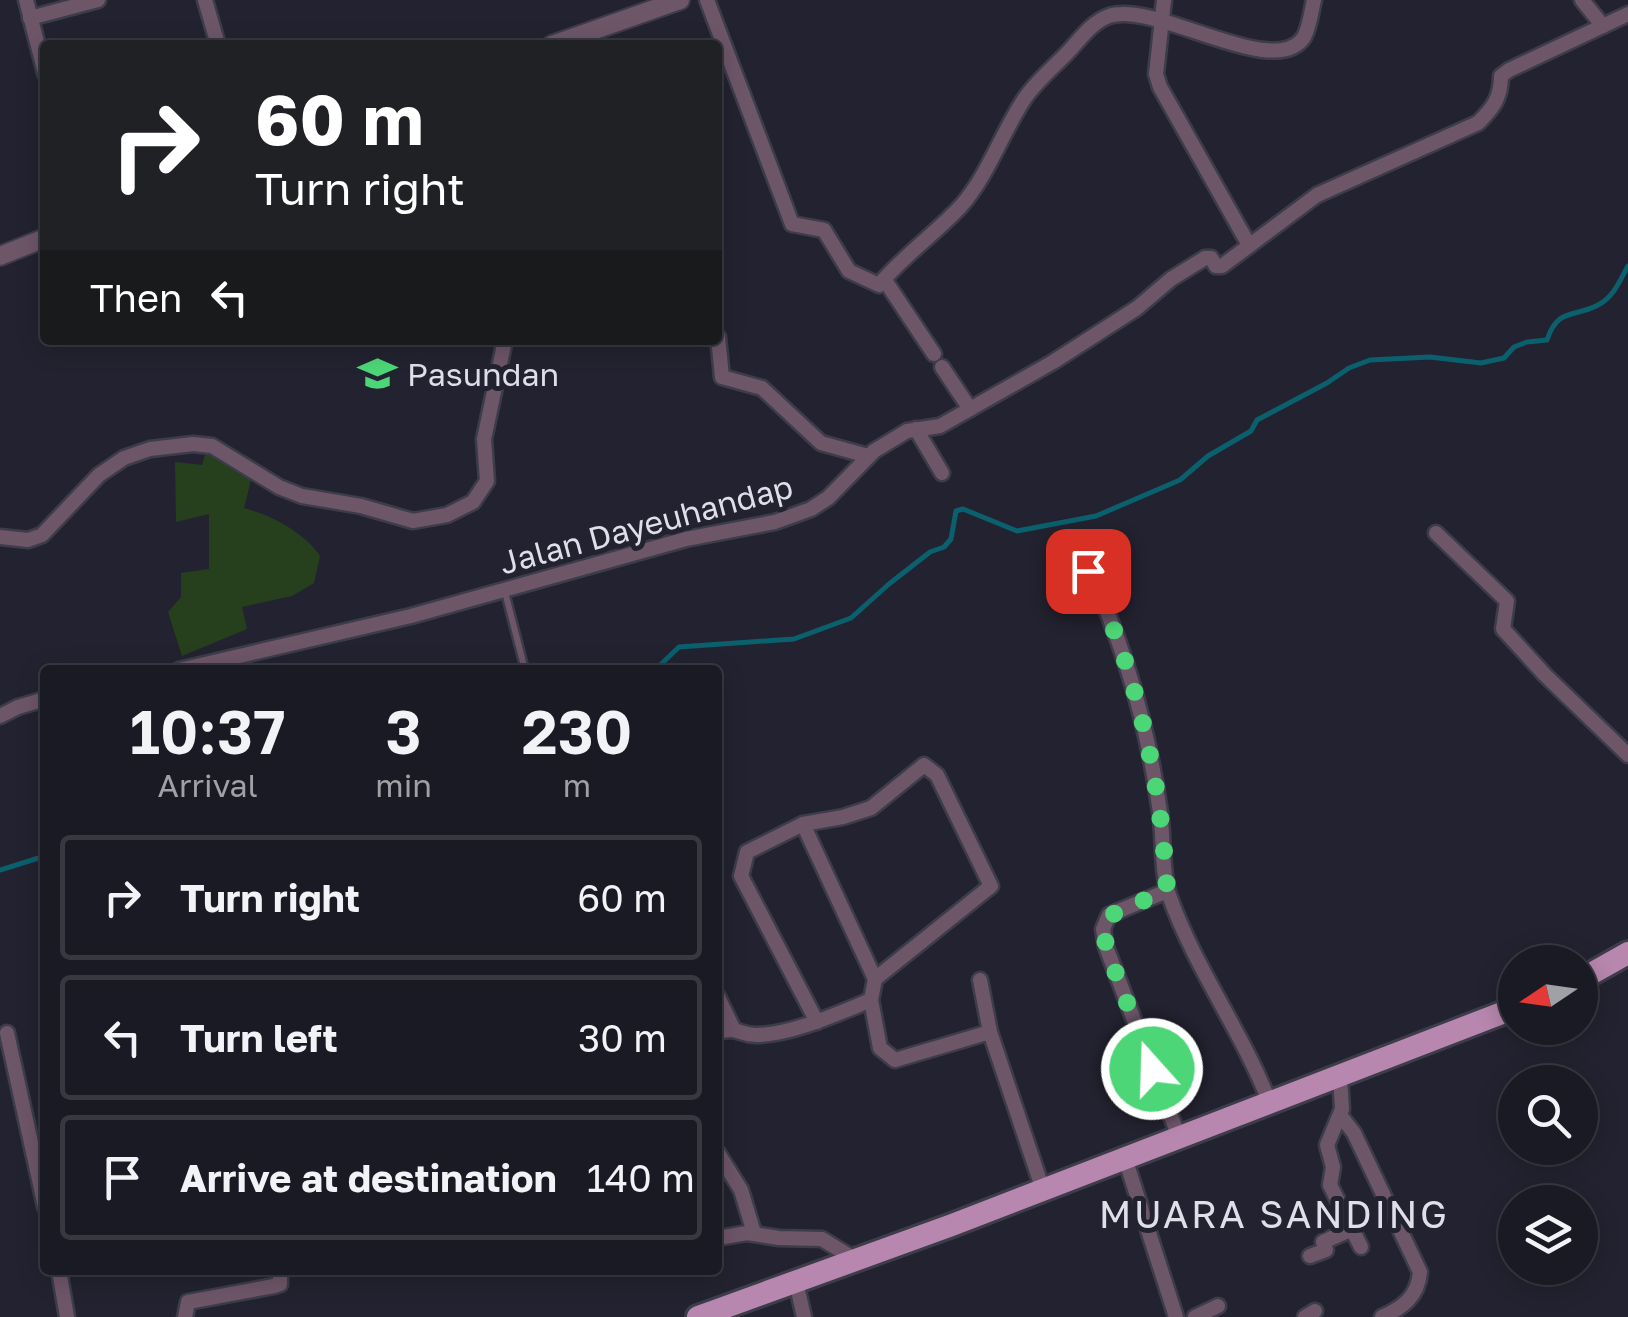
<!DOCTYPE html>
<style>
body{margin:0;font-family:"Golos Text",sans-serif;background:#272731;color:#f1f3f6;height:100vh;display:flex;flex-direction:column;font-size:38px;white-space:nowrap}
*{box-sizing:border-box;margin:0}
p{font-size:32px;color:#9fa1a6}
.icon{flex:none;width:55px;height:55px;fill:none;stroke:currentColor;stroke-width:2;stroke-linecap:round;stroke-linejoin:round}
.map{position:relative;flex:1;overflow:hidden}
.panel{position:absolute;left:40px;top:665px;width:682px;height:610px;display:flex;flex-direction:column;background:#1a1a24;border-radius:10px;box-shadow:0 5px 25px #0003,0 0 0 2px #383841}
.panel>*{flex:none}
.banner{position:absolute;left:40px;top:40px;width:682px;height:305px;border-radius:10px;box-shadow:0 5px 25px #0003,0 0 0 2px #383841;background:#202124;color:#fff;overflow:hidden}
.needle{width:65px;rotate:257deg}
.tools{position:absolute;left:1498px;top:945px;display:grid;gap:20px}
.tools a{display:grid;place-items:center;width:100px;height:100px;border-radius:50%;background:#1a1a24;box-shadow:0 5px 25px #0003,0 0 0 2px #383841;font-size:50px}
.pin{position:absolute;display:grid;place-items:center;width:85px;height:85px;color:#fff;margin:-42px;border-radius:20px;box-shadow:0 5px 15px #0006}
.me{position:absolute;width:110px;margin:-55px;rotate:340deg;stroke-linejoin:round;filter:drop-shadow(0 0 8px #0008)}
.turn{display:flex;align-items:center;gap:35px;height:210px;padding:0 50px;font-size:45px}
.turn .icon{width:130px;height:130px;stroke-width:2.5}
.turn b{display:block;font-size:70px;line-height:85px}
.then{display:flex;align-items:center;height:95px;padding:0 50px;background:#0003;gap:20px;font-size:38px}
.eta{display:flex;justify-content:space-evenly;align-items:center;height:170px;text-align:center}
.eta b{font-size:60px;font-weight:600;line-height:70px}
ul{padding:0;list-style:none}
li{display:flex;align-items:center;gap:30px;height:125px;margin:0 20px 15px;padding:0 30px;border:5px solid #383841;border-radius:10px}
li div{flex:1}
li b{display:block;font-size:38px}
li em{font-style:normal}
.map>svg:first-child{display:block}
.green{fill:#26401e}
.lines{fill:none;stroke-linecap:round;stroke-linejoin:round}
.stream{stroke:#0a606c;stroke-width:5}
.service-casing{stroke:#3d3c4a;stroke-width:11}
.minor-casing{stroke:#3d3c4a;stroke-width:19}
.tertiary-casing{stroke:#3d3c4a;stroke-width:22}
.primary-casing{stroke:#3d3c4a;stroke-width:28}
.service{stroke:#6e5669;stroke-width:6}
.minor{stroke:#6e5669;stroke-width:14}
.tertiary{stroke:#6e5669;stroke-width:18}
.primary{stroke:#b887af;stroke-width:22}
.route{stroke:#4cd677;stroke-width:18;stroke-dasharray:0 32.4}
.labels{text-anchor:middle;dominant-baseline:central;stroke-width:10;stroke-linejoin:round;paint-order:stroke}
.poi-label{font-size:32px;fill:#dfdee9;stroke:#232230;text-anchor:start}
.street-label{font-size:32px;fill:#dfdee9;stroke:#232230}
.quarter-label{font-size:38px;letter-spacing:2.5px;fill:#dfdee9;stroke:#232230}
</style>
<div class="map">
<svg width="1628" height="1317" viewBox="0 0 1628 1317">
<rect width="100%" height="100%" fill="#232230"/>
<path class="green" d="M207,448L253,472L244,508C271,515 305,533 320,556L314,583L292,596L242,607L247,629L182,656L168,612L181,597V573L209,569V514L176,522L175,462L202,465Z"/>
<g class="lines">
<g class="stream">
<path d="M655,670L679,647L794,639L851,618L889,584L930,552L944,547L951,539L956,511L963,509L1017,531L1096,516L1180,480L1208,456L1251,431L1257,420L1327,383L1349,368L1370,360L1430,357L1481,363L1504,358L1514,347L1527,342L1547,340C1558,307 1574,318 1598,305C1614,297 1620,280 1628,266"/>
<polyline points="0,870 45,856"/>
</g>
<defs>
<polyline id="service" points="505,592 525,670"/>
<g id="minor">
<polyline points="26,0 45,73"/>
<polyline points="205,0 218,45"/>
<path d="M707,0L792,224L824,230L849,271L879,285C903,256 935,234 961,206C988,175 1001,135 1023,101C1034,83 1054,67 1069,51C1081,38 1092,22 1109,16C1155,0 1275,82 1304,37C1310,26 1311,12 1314,0"/>
<polyline points="1164,0 1156,74 1160,87 1249,245"/>
<polyline points="1582,0 1603,26"/>
<polyline points="30,18 98,0"/>
<polyline points="884,279 934,354"/>
<polyline points="718,337 722,377 762,388 821,443 868,456"/>
<polyline points="942,367 970,409"/>
<polyline points="916,429 942,473"/>
<polyline points="1436,533 1507,601 1503,629 1545,675 1628,755"/>
<polyline points="0,537 28,540 42,535 99,475 124,458 150,449 193,444 212,446 279,487 302,496 361,506 413,521 447,515 473,502 487,481 484,439 505,340"/>
<path d="M1089,571C1125,646 1148,729 1160,812C1164,838 1161,870 1169,895C1195,968 1241,1030 1269,1101"/>
<path d="M179,670L411,616L686,539L775,522L811,509L828,498L874,451L907,431L940,426L1053,362L1137,308L1171,279L1205,258H1211L1216,266H1222L1317,195L1478,123C1493,108 1501,98 1501,76L1509,70L1628,14"/>
<polyline points="0,716 18,707 45,699"/>
<polyline points="803,824 875,979 871,1000 880,1048 895,1060 990,1032"/>
<polyline points="1167,891 1109,915 1103,929 1106,947 1179,1137"/>
<polyline points="980,980 990,1032 1043,1190"/>
<polyline points="718,997 733,1028"/>
<polyline points="817,1022 741,876 747,852 803,824 843,817 871,808 924,765 937,775 991,886 875,979"/>
<path d="M718,1032C739,1026 738,1035 756,1035C791,1035 839,1013 871,1000"/>
<polyline points="7,1033 45,1207"/>
<polyline points="1340,1077 1342,1109 1327,1145 1333,1167 1330,1185 1361,1247"/>
<path d="M1340,1115L1354,1133L1420,1272C1418,1297 1402,1308 1382,1317"/>
<polyline points="718,1153 741,1190 754,1233"/>
<polyline points="1125,1158 1176,1317"/>
<polyline points="718,1238 747,1233 779,1238 822,1239 856,1260"/>
<polyline points="1310,1256 1326,1250 1323,1242 1352,1229"/>
<polyline points="59,1270 67,1317"/>
<polyline points="796,1282 804,1317"/>
<polyline points="185,1317 188,1302 274,1286 280,1284 280,1270"/>
<polyline points="1195,1317 1218,1306"/>
<polyline points="1305,1317 1315,1311"/>
</g>
<g id="tertiary">
<polyline points="552,45 680,0"/>
<polyline points="0,256 45,238"/>
</g>
<g id="primary">
<polyline points="1580,980 1628,953"/>
<polyline points="698,1317 952,1225 1515,1008"/>
</g>
</defs>
<use href="#service" class="service-casing"/>
<use href="#minor" class="minor-casing"/>
<use href="#tertiary" class="tertiary-casing"/>
<use href="#primary" class="primary-casing"/>
<use href="#service" class="service"/>
<use href="#minor" class="minor"/>
<use href="#tertiary" class="tertiary"/>
<use href="#primary" class="primary"/>
</g>
<g class="lines">
<path class="route" d="M1088,571C1137,669 1161,781 1167,890L1109,916L1104,929L1106,947L1152,1069"/>
</g>
<defs>
<symbol id="school-bare" viewBox="-9 -9 18 18"><path d="M0-5L7-2L0 1L-7-2ZM-4 1L0 2.5L4 1V4Q0 6-4 4Z" fill="#4cd677" stroke="#232230" stroke-width="2.5" paint-order="stroke"/></symbol>
</defs>
<g fill-rule="evenodd">
<use href="#school-bare" x="350" y="346" width="55" height="55"/>
</g>
<g class="labels">
<g class="poi-label">
<text x="407" y="374">Pasundan</text>
</g>
<g class="street-label">
<text transform="translate(646 524) rotate(-15)">Jalan Dayeuhandap</text>
</g>
<g class="quarter-label">
<text x="1274" y="1213">MUARA SANDING</text>
</g>
</g>
</svg>
<div class="tools">
<a><svg class="needle" viewBox="-14 -14 28 28"><path d="M0-13l5 13h-10z" fill="#e53935"/><path d="M0 13l5-13h-10z" fill="#9fa1a6"/></svg></a>
<a><svg class="icon" aria-label="search" viewBox="0 0 24 24"><circle cx="10" cy="10" r="6"/><path d="M15 15l6 6"/></svg></a>
<a><svg class="icon" aria-label="layers" viewBox="0 0 24 24"><path d="M12 4l9 5-9 5-9-5zM3 14l9 5 9-5"/></svg></a>
</div>
<div class="pin" style="left:1088px;top:571px;background:#d93025"><svg class="icon" aria-label="arrive" viewBox="0 0 24 24"><path d="M6 21V4h12l-3 4 3 4H6"/></svg></div>
<svg class="me" style="left:1152px;top:1069px" viewBox="-20 -20 40 40"><circle r="17" fill="#4cd677" stroke="#fff" stroke-width="3"/><path d="M0-11L8 9 0 5-8 9z" fill="#fff"/></svg>
<div class="banner">
<div class="turn"><svg class="icon" aria-label="right" viewBox="0 0 24 24"><path d="M7 20v-9h11M14 6l5 5-5 5"/></svg><div><b>60 m</b>Turn right</div></div>
<div class="then">Then<svg class="icon" aria-label="left" viewBox="0 0 24 24"><path d="M17 20v-9H6M10 6l-5 5 5 5"/></svg></div>
</div>
<section class="panel">
<div class="eta">
<div><b>10:37</b><p>Arrival</p></div>
<div><b>3</b><p>min</p></div>
<div><b>230</b><p>m</p></div>
</div>
<ul>
<li><svg class="icon" aria-label="right" viewBox="0 0 24 24"><path d="M7 20v-9h11M14 6l5 5-5 5"/></svg><div><b>Turn right</b></div><em>60 m</em></li>
<li><svg class="icon" aria-label="left" viewBox="0 0 24 24"><path d="M17 20v-9H6M10 6l-5 5 5 5"/></svg><div><b>Turn left</b></div><em>30 m</em></li>
<li><svg class="icon" aria-label="arrive" viewBox="0 0 24 24"><path d="M6 21V4h12l-3 4 3 4H6"/></svg><div><b>Arrive at destination</b></div><em>140 m</em></li>
</ul>
</section>
</div>
